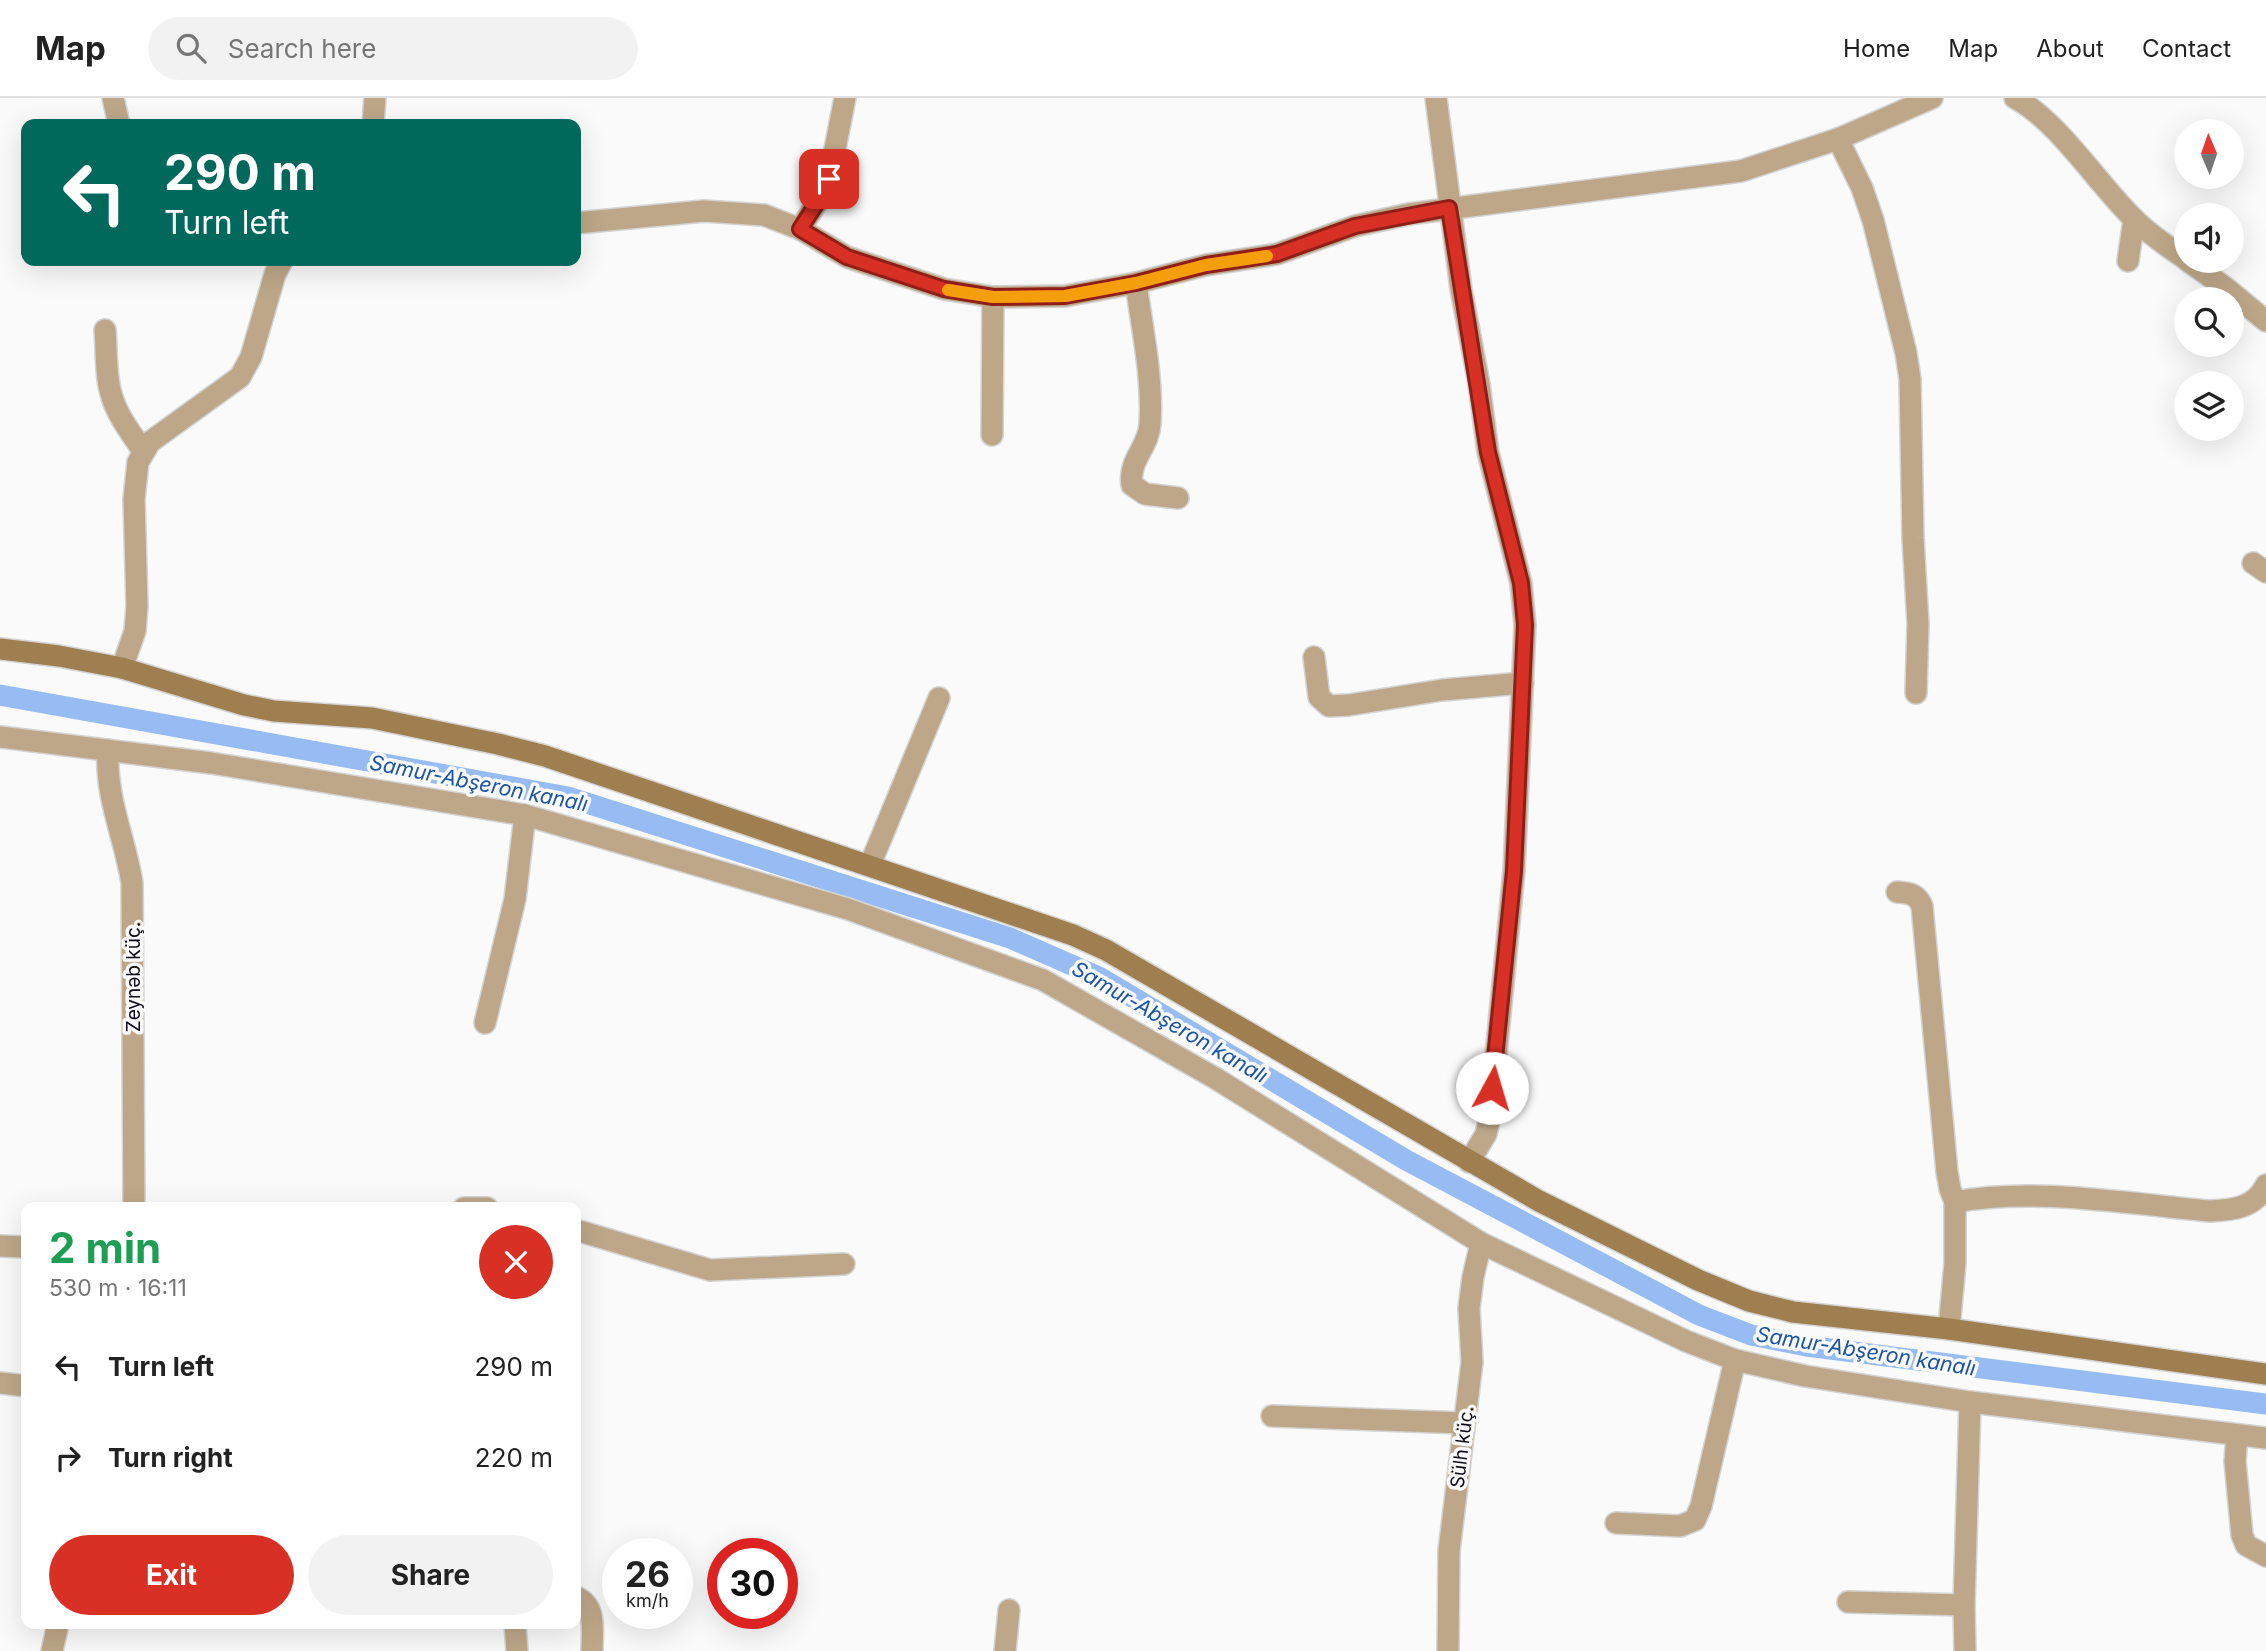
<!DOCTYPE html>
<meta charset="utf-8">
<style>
body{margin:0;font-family:Inter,sans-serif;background:#f2f2f2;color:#222;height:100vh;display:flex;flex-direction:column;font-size:26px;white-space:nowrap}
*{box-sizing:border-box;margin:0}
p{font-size:23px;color:#767676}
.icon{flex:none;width:38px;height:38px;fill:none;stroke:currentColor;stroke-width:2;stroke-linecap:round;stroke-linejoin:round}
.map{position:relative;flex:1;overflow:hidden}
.side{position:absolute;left:21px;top:1104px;width:560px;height:427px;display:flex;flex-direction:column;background:#fff;border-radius:14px;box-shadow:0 7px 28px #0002}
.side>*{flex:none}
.hud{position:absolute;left:21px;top:21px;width:560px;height:147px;border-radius:14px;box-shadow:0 7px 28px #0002;background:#00695c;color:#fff;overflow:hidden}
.needle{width:46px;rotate:358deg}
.tools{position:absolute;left:2174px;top:21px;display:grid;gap:14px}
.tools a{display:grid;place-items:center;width:70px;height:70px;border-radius:50%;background:#fff;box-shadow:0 7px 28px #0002;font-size:35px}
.speed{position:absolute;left:602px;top:1440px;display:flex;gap:14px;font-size:35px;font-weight:700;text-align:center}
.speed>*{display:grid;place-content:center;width:91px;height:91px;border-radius:50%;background:#fff;box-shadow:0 7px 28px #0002;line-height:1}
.speed small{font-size:18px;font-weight:400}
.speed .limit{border:10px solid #d22;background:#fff;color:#111}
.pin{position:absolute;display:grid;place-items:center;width:60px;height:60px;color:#fff;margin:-30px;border-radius:14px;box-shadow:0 4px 10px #0006}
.me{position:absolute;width:77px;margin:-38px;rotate:6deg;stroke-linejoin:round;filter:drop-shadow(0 0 5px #0008)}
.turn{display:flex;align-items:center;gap:24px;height:147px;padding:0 28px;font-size:32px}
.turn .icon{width:91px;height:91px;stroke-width:2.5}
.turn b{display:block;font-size:49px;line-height:60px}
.round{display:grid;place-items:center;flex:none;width:74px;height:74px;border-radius:37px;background:#f2f2f2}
.headline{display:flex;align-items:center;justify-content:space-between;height:119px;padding:0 28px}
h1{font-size:42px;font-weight:700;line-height:52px;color:#1e9e55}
.primary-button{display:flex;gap:14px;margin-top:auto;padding:14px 28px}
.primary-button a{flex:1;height:80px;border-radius:42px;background:#d93025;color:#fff;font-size:28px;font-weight:700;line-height:80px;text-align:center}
.primary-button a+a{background:#f2f2f2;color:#222}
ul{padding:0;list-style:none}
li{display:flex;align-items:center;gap:21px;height:91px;padding:0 28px}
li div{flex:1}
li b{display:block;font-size:26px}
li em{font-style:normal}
header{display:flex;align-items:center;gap:42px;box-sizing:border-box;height:98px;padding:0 35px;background:#fff;border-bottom:2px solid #e0e0e0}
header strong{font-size:33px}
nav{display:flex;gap:38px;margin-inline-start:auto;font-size:24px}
.search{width:490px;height:63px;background:#f2f2f2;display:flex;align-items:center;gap:18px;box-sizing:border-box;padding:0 24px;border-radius:38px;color:#767676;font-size:26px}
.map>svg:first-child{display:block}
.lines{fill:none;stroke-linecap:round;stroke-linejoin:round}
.canal{stroke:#97bcf3;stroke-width:21}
.street-casing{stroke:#d4d4d5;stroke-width:24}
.secondary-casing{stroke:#d4d4d5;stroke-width:24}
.street{stroke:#bda788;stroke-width:21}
.secondary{stroke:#9f7e4f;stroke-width:21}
.route-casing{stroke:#8d1f18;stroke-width:18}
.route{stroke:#d93025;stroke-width:12}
.slow{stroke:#f59e0b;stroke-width:12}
.labels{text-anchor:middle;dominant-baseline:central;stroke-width:7;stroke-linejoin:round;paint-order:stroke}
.street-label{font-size:19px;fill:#0e0a15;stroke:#fafafa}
.water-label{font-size:21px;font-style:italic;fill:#1b54a4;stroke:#fafafa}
</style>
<header>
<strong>Map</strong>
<div class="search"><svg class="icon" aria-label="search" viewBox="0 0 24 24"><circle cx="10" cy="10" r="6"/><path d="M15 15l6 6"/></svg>Search here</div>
<nav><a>Home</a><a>Map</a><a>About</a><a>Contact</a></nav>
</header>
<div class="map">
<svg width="2266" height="1553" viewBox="0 0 2266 1553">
<rect width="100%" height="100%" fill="#fafafa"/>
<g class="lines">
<polyline class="canal" points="0,597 568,699 1010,840 1099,879 1406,1062 1699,1217 1751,1237 1806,1248 2266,1306"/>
<defs>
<g id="street">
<polyline points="113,0 119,26"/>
<polyline points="1436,0 1461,191 1479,286 1488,354 1521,485 1525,527 1514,773 1490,1018 1486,1036 1469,1064"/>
<path d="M2015,0C2057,22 2098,86 2134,121C2149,136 2168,149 2186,161"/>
<polyline points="373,26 375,0"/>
<polyline points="1838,41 1862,90 1873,122 1906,255 1910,281 1913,440 1918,526 1916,595"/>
<polyline points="576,125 704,113 764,117 800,131 847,159 944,191 993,199 1065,198 1136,185 1206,167 1277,156 1355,128 1409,116 1741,73 1838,41 1932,0"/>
<polyline points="800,131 822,97 829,81 845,0"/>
<polyline points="2128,163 2134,121"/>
<polyline points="2188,163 2226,190 2266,223"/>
<path d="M1136,185C1142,231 1153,279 1150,326C1149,349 1128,362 1132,387L1145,396L1178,400"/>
<path d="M105,232C107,254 105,278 112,299C118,319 132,336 143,353"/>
<polyline points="992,337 993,199"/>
<polyline points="2253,465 2266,474"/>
<polyline points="1314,559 1319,599 1329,608 1349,607 1442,592 1523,585"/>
<polyline points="122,570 135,533 137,508 134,401 138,364 150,344 240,279 251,259 275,176 282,163"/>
<polyline points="0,639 211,665 525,717 848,811 1043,882 1215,980 1481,1145 1686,1243 1735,1262 1805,1278 1970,1304 2266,1340"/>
<path d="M108,652C105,699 125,740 132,785L134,1110"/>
<polyline points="870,767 939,600"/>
<path d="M1897,794C1910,795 1917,796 1922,808L1947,1074L1950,1091L1955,1104V1165L1949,1231"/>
<polyline points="485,925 515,801 525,717"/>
<path d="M1955,1104C2034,1089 2129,1106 2210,1113C2233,1112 2255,1110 2266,1087"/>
<polyline points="464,1110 487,1110"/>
<polyline points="576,1132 710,1172 844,1166"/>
<polyline points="0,1148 26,1149"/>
<polyline points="0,1285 26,1288"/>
<polyline points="1272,1318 1464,1325"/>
<polyline points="2237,1337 2235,1363 2242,1437 2246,1447 2266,1458"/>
<polyline points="1616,1425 1680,1428 1695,1422 1701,1408 1735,1262"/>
<path d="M576,1499C597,1508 592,1533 592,1553"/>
<polyline points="1848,1504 1964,1507"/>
<polyline points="515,1526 517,1553"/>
<polyline points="52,1553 58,1526"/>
<polyline points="1005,1553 1009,1512"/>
<polyline points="1448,1553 1449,1453 1472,1264 1469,1210 1473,1179 1481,1145"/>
<polyline points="1965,1553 1964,1507 1970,1304"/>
</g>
<polyline id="secondary" points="0,551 59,558 122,570 244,607 274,613 372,620 498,646 545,658 1073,837 1106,852 1539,1103 1698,1182 1749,1203 1793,1214 1949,1231 2266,1276"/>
</defs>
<use href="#street" class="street-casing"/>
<use href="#secondary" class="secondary-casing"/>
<use href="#street" class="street"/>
<use href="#secondary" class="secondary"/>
</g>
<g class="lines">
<defs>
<polyline id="route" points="829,81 822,97 800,131 847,159 944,191 993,199 1065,198 1136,185 1206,167 1277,156 1355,128 1449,110 1488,354 1521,485 1525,527 1514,773 1492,990"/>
</defs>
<use href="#route" class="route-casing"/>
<use href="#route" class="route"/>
<polyline class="slow" points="948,192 993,199 1065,198 1136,185 1206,167 1267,158"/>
</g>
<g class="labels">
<g class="street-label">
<text transform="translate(133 879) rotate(-90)">Zeynəb küç.</text>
<text transform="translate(1462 1349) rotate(-83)">Sülh küç.</text>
</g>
<g class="water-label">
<text transform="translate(479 685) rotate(11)">Samur-Abşeron kanalı</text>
<text transform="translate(1170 924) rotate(30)">Samur-Abşeron kanalı</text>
<text transform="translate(1866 1253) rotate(9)">Samur-Abşeron kanalı</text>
</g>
</g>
</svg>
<div class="tools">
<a><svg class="needle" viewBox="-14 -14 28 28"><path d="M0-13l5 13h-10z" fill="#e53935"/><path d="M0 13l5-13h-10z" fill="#767676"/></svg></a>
<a><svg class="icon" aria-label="sound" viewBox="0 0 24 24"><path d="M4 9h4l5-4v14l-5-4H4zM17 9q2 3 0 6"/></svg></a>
<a><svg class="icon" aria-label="search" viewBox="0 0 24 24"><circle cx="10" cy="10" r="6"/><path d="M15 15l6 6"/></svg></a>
<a><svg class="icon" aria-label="layers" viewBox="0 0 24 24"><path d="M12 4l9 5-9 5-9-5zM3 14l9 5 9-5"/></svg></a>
</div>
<div class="speed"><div>26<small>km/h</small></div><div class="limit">30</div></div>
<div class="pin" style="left:829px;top:81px;background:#d93025"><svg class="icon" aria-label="arrive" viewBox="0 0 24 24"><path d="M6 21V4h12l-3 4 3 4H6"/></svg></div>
<svg class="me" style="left:1492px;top:990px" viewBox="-20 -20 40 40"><circle r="19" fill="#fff"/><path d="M0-13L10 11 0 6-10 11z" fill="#d93025"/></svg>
<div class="hud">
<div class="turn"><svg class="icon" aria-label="left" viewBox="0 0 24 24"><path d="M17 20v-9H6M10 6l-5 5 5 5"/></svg><div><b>290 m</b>Turn left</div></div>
</div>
<section class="side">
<div class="headline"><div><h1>2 min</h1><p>530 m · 16:11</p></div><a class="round" style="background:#d93025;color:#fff"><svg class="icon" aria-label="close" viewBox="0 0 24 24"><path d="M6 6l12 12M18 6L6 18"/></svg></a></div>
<ul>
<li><svg class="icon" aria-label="left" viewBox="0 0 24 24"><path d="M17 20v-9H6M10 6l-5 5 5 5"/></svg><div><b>Turn left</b></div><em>290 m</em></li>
<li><svg class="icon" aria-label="right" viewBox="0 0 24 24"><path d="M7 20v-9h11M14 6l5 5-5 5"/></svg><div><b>Turn right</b></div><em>220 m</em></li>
</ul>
<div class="primary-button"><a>Exit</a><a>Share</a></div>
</section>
</div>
